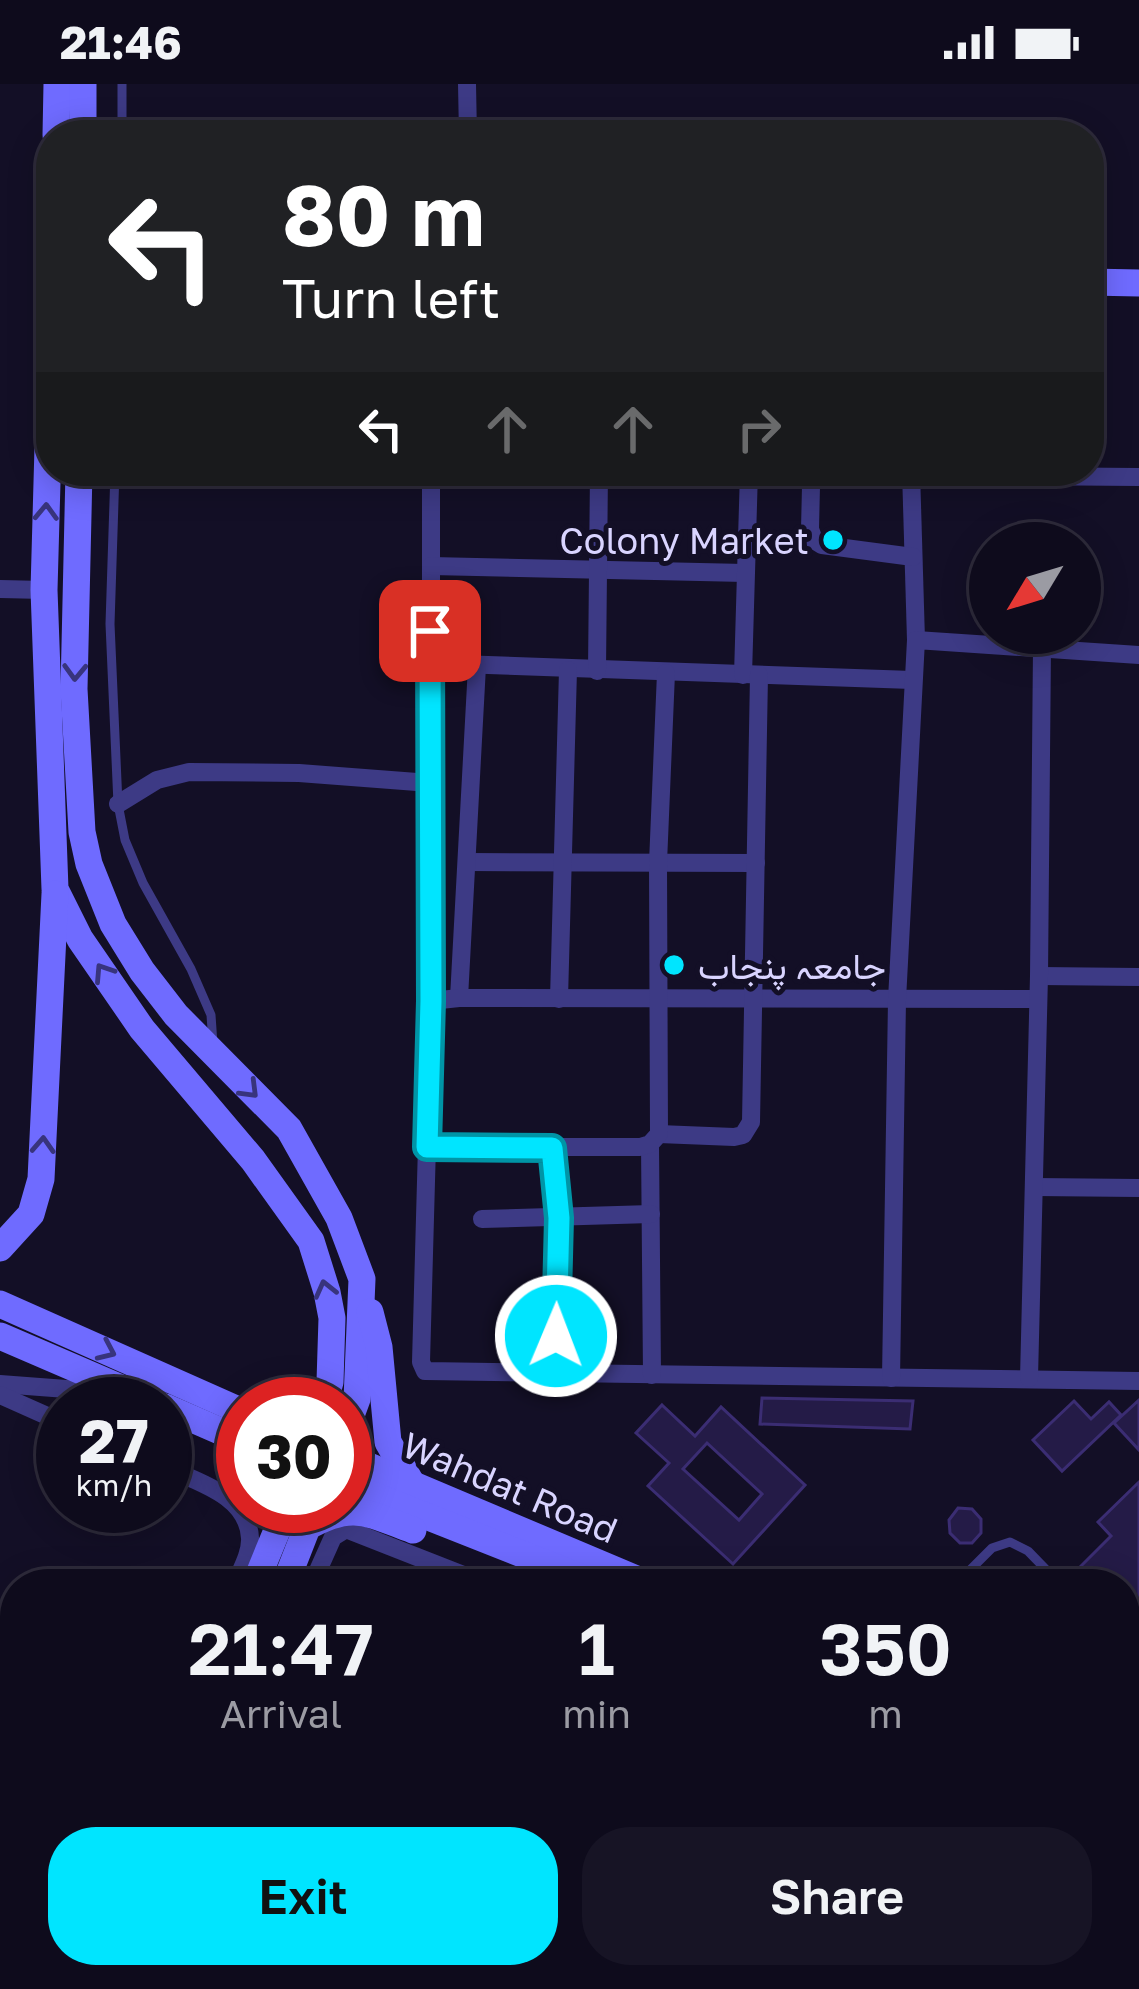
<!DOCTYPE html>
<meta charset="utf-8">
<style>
body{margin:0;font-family:"Golos Text",Vazirmatn,sans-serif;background:#171425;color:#f1f3f6;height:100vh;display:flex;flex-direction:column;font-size:45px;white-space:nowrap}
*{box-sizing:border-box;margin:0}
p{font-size:39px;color:#9b9ba3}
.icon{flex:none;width:66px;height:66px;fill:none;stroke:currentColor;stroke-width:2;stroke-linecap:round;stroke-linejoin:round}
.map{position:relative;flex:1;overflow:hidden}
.drawer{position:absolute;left:0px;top:1485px;width:1140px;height:420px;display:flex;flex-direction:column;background:#0e0b1c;border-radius:48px 48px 0 0;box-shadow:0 6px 30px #0003,0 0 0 3px #2e2b3b}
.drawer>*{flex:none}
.banner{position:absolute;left:36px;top:36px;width:1068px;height:366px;border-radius:48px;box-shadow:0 6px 30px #0003,0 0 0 3px #2e2b3b;background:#202124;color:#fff;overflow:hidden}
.needle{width:78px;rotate:232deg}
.buttons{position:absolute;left:969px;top:438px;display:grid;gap:24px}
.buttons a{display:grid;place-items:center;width:132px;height:132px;border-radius:50%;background:#0e0b1c;box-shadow:0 6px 30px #0003,0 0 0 3px #2e2b3b;font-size:60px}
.speed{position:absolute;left:36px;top:1293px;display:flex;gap:24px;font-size:60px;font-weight:700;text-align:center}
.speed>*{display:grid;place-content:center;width:156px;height:156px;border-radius:50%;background:#0e0b1c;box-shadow:0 6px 30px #0003,0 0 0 3px #2e2b3b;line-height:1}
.speed small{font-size:30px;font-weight:400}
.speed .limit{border:18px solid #d22;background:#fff;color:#111}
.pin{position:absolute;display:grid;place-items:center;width:102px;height:102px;color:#fff;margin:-51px;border-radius:24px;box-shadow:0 6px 18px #0006}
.me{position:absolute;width:132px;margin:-66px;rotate:1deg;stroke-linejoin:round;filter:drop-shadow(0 0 9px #0008)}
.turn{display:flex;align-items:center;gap:42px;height:252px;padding:0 48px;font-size:54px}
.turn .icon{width:156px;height:156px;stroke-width:2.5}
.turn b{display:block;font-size:84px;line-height:102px}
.lanes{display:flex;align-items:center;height:114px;padding:0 48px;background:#0003;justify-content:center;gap:60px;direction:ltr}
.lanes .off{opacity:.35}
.eta{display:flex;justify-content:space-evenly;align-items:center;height:204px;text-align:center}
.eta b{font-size:72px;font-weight:600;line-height:84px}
.button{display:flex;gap:24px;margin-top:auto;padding:24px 48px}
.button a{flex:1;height:138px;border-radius:48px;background:#00e5ff;color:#111;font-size:48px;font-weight:600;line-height:138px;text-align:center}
.button a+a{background:#171425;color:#f1f3f6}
.status{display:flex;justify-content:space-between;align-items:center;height:84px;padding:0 60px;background:#0e0b1c;direction:ltr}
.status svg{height:33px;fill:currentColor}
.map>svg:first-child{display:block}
.building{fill:#241b47;stroke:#3b2d73;stroke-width:3;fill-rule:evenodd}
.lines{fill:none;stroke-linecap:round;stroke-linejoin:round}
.lane{stroke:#3d3a85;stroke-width:9}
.street{stroke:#3d3a85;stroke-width:18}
.secondary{stroke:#6f6bff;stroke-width:27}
.oneway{stroke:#38347d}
.route-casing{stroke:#0095a6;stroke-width:30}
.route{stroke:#00e5ff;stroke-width:21}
.poi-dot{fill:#00e5ff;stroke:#130f26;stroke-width:4.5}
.labels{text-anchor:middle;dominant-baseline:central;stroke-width:10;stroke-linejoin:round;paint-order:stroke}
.poi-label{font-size:36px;fill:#d9d4ff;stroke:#130f26;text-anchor:end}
.street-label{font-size:36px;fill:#d9d4ff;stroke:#130f26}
</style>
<div class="status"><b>21:46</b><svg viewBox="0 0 49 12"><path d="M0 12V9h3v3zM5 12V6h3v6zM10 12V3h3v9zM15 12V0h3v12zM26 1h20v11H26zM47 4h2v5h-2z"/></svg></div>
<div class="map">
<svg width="1139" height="1905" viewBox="0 0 1139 1905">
<rect width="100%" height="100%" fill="#130f26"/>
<g class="building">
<polygon points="762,1314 913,1317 910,1345 760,1340"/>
<polygon points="1139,1316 1139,1366 1114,1339"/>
<polygon points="1074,1317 1091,1335 1109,1318 1121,1331 1062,1387 1033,1356"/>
<path d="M662,1321L695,1352L721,1323L805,1401L733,1480L648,1402L669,1379L636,1349ZM707,1359L762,1410L739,1436L683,1385Z"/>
<polygon points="1139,1398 1139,1561 1125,1547 1125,1500 1078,1500 1071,1492 1111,1452 1098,1438"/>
<polygon points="958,1424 972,1425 981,1435 981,1449 972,1459 960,1459 950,1449 949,1436"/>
</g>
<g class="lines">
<g class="lane">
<polyline points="122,0 122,51"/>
<polyline points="115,387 110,540 118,720 125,756 143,799 191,885 211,931 213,960"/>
<polyline points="956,1500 992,1464 1010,1458 1028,1467 1060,1500"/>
<polyline points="1125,1568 1139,1582"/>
</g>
<g class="street">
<polyline points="467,0 468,51"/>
<polyline points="431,387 431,917 421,1278 425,1287 1139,1297"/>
<polyline points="911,387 916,556"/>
<polyline points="913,473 822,461 814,456 810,445 811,402 816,395 828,393 911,391 1139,393"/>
<polyline points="431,482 745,489"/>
<polyline points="0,505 44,506"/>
<polyline points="430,579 912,596"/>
<polyline points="597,587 599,387"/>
<polyline points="743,591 749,387"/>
<polyline points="118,720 157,696 189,688 299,689 430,699"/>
<polyline points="467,778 756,779"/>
<polyline points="1039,892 1139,893"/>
<polyline points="459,914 477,582"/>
<polyline points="559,915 568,586"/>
<polyline points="431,917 459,914 1038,915"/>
<polyline points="659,1050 734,1053 743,1051 751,1038 759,591"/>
<polyline points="650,1060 652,1291"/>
<polyline points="427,1063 640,1063 650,1060 659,1050 658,779 666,589"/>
<polyline points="552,1064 559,1134 556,1290"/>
<polyline points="1034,1103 1139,1104"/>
<polyline points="482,1135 651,1130"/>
<polyline points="891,1294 897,916 916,556 1139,571"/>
<polyline points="1029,1294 1039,892 1042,563"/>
<polyline points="0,1300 119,1309"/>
<polyline points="0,1311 63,1339"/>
<path d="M165,1383C197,1398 248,1411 250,1454C251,1469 241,1486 235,1500"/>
<polyline points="312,1500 333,1453 346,1445 486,1500"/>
<polyline points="925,1890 960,1905"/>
<polyline points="78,1905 84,1890"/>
<polyline points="148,1905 154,1890"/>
<polyline points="373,1905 378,1890"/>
<polyline points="578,1905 583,1890"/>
<polyline points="782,1905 787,1890"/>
<polyline points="1002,1905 1008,1890"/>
</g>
<g class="secondary">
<polyline points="56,51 57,0"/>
<polyline points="83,51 83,0"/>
<polyline points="1089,198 1139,199"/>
<polyline points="51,255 44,506 55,805 80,855 142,945 253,1076 311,1157 327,1208 332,1234 330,1298 324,1320"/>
<polyline points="79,387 74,605 82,748 89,780 113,840 142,887 176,931 289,1045 339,1134 362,1195 357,1315 345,1348"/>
<polyline points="0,1164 31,1130 41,1095 55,810"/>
<polyline points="0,1220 243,1328"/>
<polyline points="370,1228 379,1263 388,1358 413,1402"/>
<polyline points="0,1252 158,1320"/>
<polyline points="165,1323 243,1357"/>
<polyline points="345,1372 648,1500"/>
<polyline points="345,1400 598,1500"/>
<path d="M307,1443C353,1417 367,1429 413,1446"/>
<polyline points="255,1500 287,1422"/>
<polyline points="285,1500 314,1426"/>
<polyline points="1125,1718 1139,1724"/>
<polyline points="102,1905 107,1890"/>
<polyline points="129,1905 135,1890"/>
</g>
</g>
<defs><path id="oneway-chevron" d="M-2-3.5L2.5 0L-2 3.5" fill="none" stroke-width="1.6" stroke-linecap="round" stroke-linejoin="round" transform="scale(3)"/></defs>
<g class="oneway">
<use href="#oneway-chevron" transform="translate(46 428) rotate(-88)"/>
<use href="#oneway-chevron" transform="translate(75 588) rotate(92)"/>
<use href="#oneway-chevron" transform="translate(103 888) rotate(-123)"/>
<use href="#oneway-chevron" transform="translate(250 1006) rotate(45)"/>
<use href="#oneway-chevron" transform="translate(43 1061) rotate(-87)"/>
<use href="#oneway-chevron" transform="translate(325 1205) rotate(-104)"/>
<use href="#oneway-chevron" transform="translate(107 1267) rotate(24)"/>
</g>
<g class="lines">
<defs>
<polyline id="route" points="430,547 431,917 427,1063 552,1064 559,1134 556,1252"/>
</defs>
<use href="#route" class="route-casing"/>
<use href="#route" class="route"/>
</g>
<g class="poi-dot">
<circle cx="833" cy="456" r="12"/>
<circle cx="674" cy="881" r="12"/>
</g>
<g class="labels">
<g class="poi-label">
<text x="809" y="456">Colony Market</text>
<text x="698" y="881" text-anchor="start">جامعہ پنجاب</text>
</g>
<g class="street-label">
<text transform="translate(510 1403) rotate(23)">Wahdat Road</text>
</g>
</g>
</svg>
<div class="buttons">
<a><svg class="needle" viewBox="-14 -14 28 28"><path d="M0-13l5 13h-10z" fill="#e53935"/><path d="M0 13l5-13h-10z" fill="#9b9ba3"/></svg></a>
</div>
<div class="speed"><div>27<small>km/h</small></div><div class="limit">30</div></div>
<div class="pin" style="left:430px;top:547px;background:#d93025"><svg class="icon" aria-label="arrive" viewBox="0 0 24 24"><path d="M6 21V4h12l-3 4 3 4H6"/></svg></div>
<svg class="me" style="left:556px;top:1252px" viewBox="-20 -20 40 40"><circle r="17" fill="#00e5ff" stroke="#fff" stroke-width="3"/><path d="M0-11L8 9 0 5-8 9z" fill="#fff"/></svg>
<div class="banner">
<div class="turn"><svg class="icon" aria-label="left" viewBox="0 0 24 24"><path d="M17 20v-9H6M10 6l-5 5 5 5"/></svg><div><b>80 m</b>Turn left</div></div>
<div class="lanes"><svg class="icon" aria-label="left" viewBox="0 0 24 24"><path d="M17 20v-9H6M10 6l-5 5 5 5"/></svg><svg class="icon off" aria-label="ahead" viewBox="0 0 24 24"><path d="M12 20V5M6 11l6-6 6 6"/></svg><svg class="icon off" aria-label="ahead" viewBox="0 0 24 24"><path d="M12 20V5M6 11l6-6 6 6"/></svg><svg class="icon off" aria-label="right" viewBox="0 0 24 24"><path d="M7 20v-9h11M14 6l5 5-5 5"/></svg></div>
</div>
<section class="drawer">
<div class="eta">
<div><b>21:47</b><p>Arrival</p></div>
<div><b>1</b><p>min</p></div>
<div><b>350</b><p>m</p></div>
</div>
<div class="button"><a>Exit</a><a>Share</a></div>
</section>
</div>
